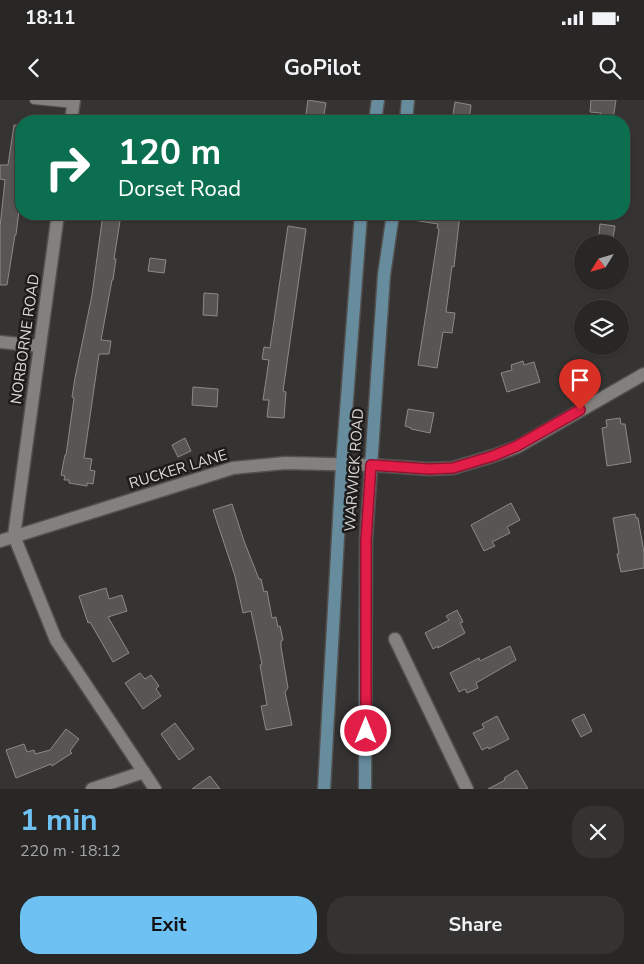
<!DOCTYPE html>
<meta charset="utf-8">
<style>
body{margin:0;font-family:"Nunito Sans",sans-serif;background:#343332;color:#f1f3f6;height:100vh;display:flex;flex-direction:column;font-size:19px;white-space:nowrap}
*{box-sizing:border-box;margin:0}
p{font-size:16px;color:#a5a5a7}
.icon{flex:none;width:28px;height:28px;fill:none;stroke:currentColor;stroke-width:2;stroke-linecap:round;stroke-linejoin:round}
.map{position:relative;height:689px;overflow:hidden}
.drawer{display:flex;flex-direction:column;background:#282726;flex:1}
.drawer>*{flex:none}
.banner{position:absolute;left:15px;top:15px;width:615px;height:105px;border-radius:20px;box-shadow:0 1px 4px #0004,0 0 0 1px #444443;background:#0b6e4f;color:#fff;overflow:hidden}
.needle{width:32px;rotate:233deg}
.tools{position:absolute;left:574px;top:135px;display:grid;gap:10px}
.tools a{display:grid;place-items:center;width:55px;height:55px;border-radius:50%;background:#282726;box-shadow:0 1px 4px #0004,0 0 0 1px #444443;font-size:25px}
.pin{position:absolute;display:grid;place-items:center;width:42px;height:42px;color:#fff;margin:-51px -21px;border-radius:50% 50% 50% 0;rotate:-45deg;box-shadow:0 0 5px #0007}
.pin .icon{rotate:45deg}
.me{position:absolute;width:55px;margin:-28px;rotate:0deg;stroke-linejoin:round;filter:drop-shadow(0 0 4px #0008)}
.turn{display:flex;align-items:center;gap:18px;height:105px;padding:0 20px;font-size:22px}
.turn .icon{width:65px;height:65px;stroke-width:2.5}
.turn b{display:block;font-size:35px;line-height:42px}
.round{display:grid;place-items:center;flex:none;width:52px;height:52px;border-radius:20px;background:#343332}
.summary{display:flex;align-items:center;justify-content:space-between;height:85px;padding:0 20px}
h1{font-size:30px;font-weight:700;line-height:38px;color:#6ec2f3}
.primary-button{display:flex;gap:10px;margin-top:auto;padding:10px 20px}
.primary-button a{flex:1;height:58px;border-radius:20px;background:#6ec2f3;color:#111;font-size:20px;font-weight:700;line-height:58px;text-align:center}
.primary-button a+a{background:#343332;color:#f1f3f6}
.status{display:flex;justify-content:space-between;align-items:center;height:35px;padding:0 25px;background:#282726;direction:ltr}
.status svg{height:14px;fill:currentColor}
header{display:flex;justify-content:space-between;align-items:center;height:65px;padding:0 20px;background:#282726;font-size:22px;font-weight:700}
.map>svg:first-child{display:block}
.building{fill:#585654;stroke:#8c8988}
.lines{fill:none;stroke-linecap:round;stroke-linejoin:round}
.lane-casing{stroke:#52514f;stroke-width:10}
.street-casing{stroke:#52514f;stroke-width:15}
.secondary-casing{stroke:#52514f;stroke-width:15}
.lane{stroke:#83807e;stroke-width:8}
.street{stroke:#83807e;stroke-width:12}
.secondary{stroke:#678c9e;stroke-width:12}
.route-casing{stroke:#92132f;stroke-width:12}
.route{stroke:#e11d48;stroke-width:9}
.labels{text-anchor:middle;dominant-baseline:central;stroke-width:5;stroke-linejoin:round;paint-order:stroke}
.street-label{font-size:15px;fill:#d9d8d7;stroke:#1d1c1b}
</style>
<div class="status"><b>18:11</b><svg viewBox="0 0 49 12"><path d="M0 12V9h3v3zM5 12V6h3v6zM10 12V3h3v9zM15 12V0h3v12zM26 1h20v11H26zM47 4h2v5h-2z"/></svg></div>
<header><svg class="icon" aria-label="back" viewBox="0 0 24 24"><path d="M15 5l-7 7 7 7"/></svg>GoPilot<svg class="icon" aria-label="search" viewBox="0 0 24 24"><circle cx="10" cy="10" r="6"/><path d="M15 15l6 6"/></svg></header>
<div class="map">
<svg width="644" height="689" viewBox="0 0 644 689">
<rect width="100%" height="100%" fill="#363433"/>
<g class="building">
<polygon points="308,0 326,3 323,21 305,21"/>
<polygon points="591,0 616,0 613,19 601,17 601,13 590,12"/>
<polygon points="455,2 471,5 469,21 452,21"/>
<polygon points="14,25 21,25 21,94 16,135 15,135 7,185 0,185 0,127 5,80 0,79 0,65 8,65"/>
<polygon points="103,114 120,116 120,121 114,159 116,159 113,180 112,180 101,240 111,241 109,254 99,254 84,358 92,359 90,370 95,371 93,384 87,383 87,386 69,383 69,380 64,380 65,376 61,375 65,355 66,355 74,298 72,297 75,278 92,195"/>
<polygon points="414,114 460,114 454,167 452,166 446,212 455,213 452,233 443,232 437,268 418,265 439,129 437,128 438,124 413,120"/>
<polygon points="600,124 615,126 612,144 598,144"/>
<polygon points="288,126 306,129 283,291 286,292 284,318 267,317 269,300 263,300 269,260 262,259 264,247 270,248"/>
<polygon points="150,158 166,160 164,173 148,171"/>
<polygon points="204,193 218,194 217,216 203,215"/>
<polygon points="523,261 524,265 534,262 540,282 507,292 501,273 512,270 511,265"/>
<polygon points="193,287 218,289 217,307 192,305"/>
<polygon points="408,309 434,313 430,333 411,329 411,328 405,326"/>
<polygon points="620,318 621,324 625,324 631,362 607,366 602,328 607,327 606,320"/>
<polygon points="185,338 191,351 178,357 172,345"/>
<polygon points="511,403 520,420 507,427 510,433 492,442 495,446 484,451 471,425"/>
<polygon points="232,404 244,441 259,479 261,479 264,492 267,491 272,518 276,517 278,527 280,526 283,540 281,541 281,547 288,588 285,592 292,625 266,630 261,606 267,605 260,565 262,564 251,511 243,513 235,476 213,410"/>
<polygon points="635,414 636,418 638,418 644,452 644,468 621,472 617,454 619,454 613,418"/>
<polygon points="106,488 109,499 122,495 127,511 108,517 129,553 113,562 90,522 88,523 79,496"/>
<polygon points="457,510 463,522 460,523 465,533 438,548 438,546 433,549 425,533 449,520 446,516"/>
<polygon points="510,546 516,560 476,583 478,588 467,593 465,589 459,592 450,573 479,558 480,561"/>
<polygon points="140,573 145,579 151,575 159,586 156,589 161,596 143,609 125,583"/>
<polygon points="584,614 592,631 581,637 572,620"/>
<polygon points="497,616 509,639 489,649 488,647 482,650 473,633 484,628 482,624"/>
<polygon points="175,623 194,649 179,660 161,634"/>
<polygon points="66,629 79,639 70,651 72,653 52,666 51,664 16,678 6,650 24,644 27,652 34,650 35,654 50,650"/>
<polygon points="517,670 528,689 488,689 505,680 504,678"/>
<polygon points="210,676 220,689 192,689"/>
</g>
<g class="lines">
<defs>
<polyline id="lane" points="34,0 74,4"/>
<g id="street">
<polyline points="71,21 74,0"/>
<polyline points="58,114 14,436 56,540 155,689"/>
<polyline points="0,242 40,246"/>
<polyline points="0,441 233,368 285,363 371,365 429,369 453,368 493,356 517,347 644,274"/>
<polyline points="395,539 467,689"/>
<polyline points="92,689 144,672"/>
</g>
<g id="secondary">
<polyline points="375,21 378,0"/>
<polyline points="406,21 408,0"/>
<polyline points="324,689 342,365 361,114"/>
<polyline points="365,689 366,440 384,175 393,114"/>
</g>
</defs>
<use href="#lane" class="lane-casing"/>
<use href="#street" class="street-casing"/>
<use href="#secondary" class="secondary-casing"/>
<use href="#lane" class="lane"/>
<use href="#street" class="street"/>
<use href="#secondary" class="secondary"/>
</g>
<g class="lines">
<defs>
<polyline id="route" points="366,631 366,440 371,365 429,369 453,368 493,356 517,346 580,310"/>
</defs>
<use href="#route" class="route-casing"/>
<use href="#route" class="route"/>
</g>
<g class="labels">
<g class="street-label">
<text transform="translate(25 239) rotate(-82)">NORBORNE ROAD</text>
<text transform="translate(178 369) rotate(-17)">RUCKER LANE</text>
<text transform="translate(354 370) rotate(-86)">WARWICK ROAD</text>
</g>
</g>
</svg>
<div class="tools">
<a><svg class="needle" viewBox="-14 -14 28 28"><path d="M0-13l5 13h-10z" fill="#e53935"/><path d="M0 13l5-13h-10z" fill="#a5a5a7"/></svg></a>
<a><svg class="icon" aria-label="layers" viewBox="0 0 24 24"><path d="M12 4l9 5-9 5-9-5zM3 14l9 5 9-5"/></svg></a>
</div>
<div class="pin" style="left:580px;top:310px;background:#d93025"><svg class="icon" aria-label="arrive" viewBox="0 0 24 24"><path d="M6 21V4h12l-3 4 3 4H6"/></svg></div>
<svg class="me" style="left:366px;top:631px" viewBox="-20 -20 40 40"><circle r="17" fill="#e11d48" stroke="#fff" stroke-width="3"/><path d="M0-11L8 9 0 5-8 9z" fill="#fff"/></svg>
<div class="banner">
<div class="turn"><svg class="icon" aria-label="right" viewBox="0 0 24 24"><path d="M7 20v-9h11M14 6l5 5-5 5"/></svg><div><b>120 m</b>Dorset Road</div></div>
</div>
</div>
<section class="drawer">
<div class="summary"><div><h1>1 min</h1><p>220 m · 18:12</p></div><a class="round"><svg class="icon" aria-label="close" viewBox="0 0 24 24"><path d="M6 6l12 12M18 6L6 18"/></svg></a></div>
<div class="primary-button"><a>Exit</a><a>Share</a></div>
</section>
